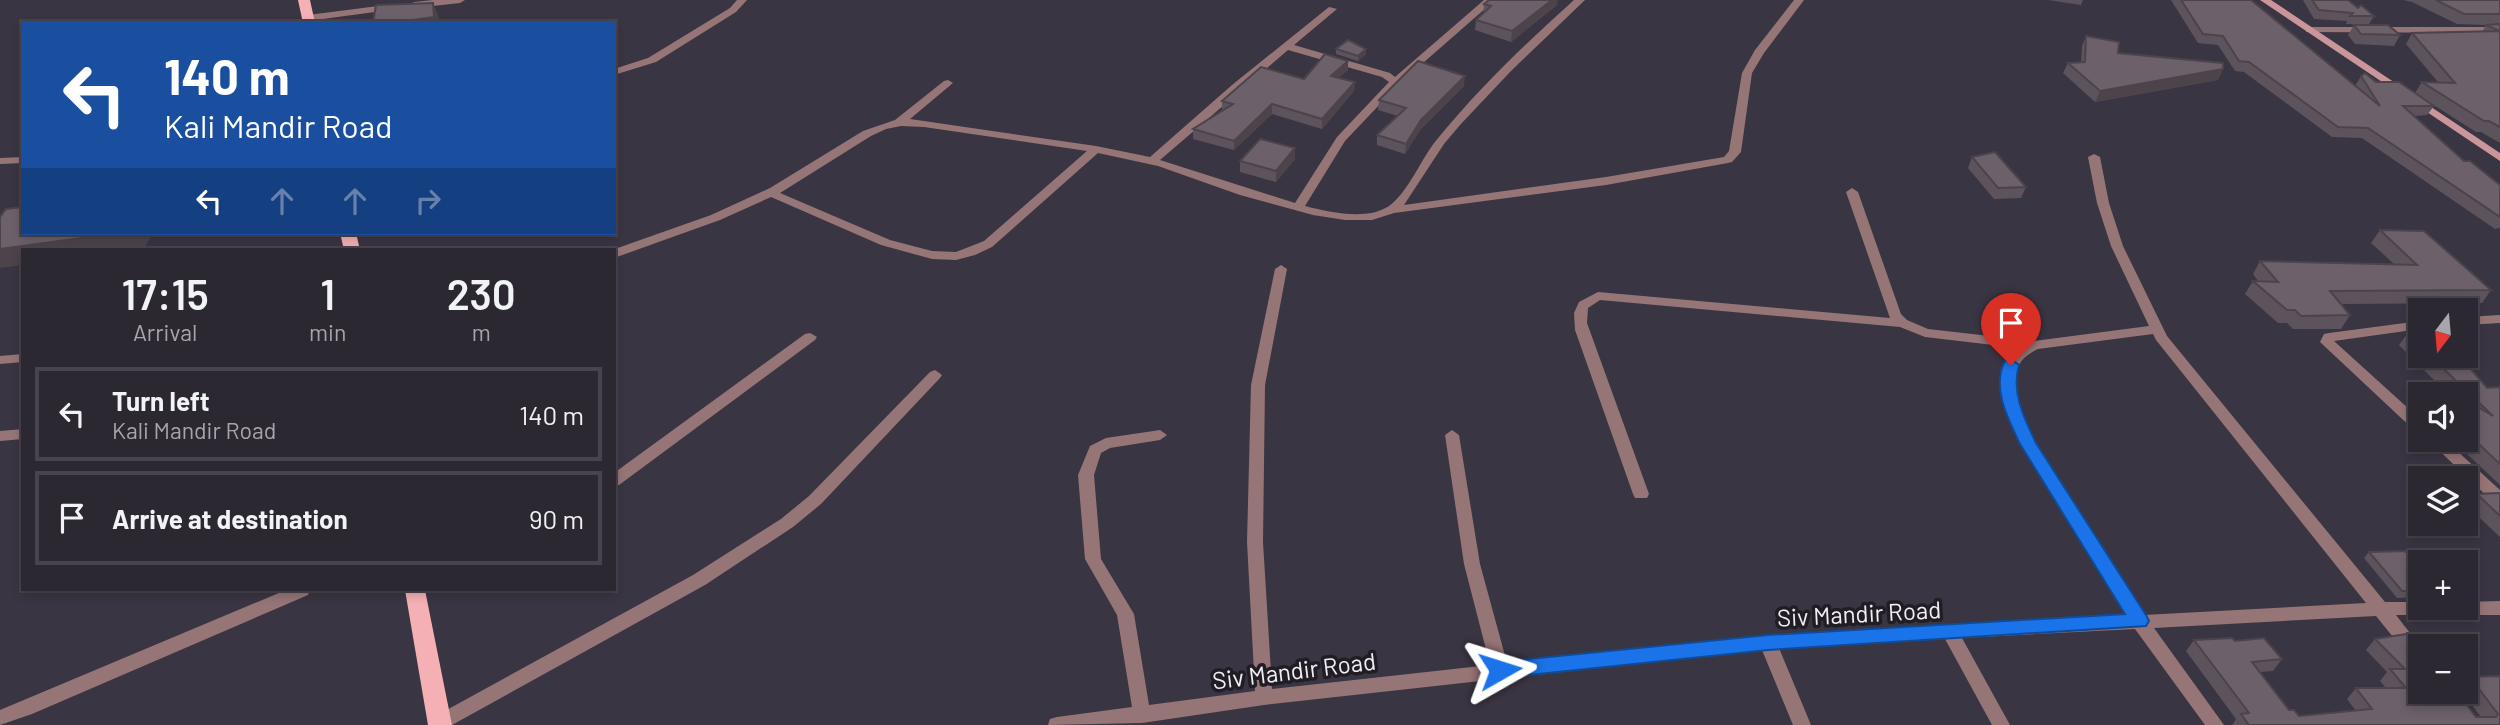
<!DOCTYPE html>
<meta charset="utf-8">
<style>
body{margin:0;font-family:Barlow,sans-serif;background:#34303a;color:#f1f3f6;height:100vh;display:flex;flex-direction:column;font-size:26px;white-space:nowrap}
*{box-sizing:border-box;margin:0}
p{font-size:23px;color:#a6a6ac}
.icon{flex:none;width:38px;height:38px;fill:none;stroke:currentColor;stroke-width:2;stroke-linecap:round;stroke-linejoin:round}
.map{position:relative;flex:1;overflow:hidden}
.panel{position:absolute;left:21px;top:248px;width:595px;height:343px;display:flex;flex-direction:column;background:#2c2832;border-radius:0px;box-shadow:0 4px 10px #0003,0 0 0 2px #48444d}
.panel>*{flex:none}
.guide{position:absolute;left:21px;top:21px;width:595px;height:214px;border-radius:0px;box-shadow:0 4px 10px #0003,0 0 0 2px #48444d;background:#1a4fa0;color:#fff;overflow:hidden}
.needle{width:46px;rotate:196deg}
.controls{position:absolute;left:2408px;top:298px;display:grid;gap:14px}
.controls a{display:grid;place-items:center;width:70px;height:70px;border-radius:0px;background:#2c2832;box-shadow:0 4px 10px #0003,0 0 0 2px #48444d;font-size:35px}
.pin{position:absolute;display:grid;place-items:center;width:60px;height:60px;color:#fff;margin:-72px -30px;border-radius:50% 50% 50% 0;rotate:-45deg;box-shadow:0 0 7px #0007}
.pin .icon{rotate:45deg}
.me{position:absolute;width:77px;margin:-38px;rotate:84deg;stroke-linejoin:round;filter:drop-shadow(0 0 5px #0008)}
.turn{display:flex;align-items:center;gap:24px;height:147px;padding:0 28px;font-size:32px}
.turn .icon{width:91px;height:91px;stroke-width:2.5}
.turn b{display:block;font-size:49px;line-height:60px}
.lanes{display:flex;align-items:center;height:66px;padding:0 28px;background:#0003;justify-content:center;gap:35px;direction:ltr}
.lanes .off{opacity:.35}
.eta{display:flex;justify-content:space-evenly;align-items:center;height:119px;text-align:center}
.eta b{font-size:42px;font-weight:600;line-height:49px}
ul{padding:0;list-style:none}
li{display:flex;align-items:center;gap:21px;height:94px;margin:0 14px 10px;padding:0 14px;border:4px solid #48444d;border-radius:0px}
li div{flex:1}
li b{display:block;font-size:26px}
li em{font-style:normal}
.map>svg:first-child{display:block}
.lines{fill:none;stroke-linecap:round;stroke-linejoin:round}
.street{fill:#967577;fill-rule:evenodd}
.secondary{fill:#cb969a;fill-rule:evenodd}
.primary{fill:#f4b0b4;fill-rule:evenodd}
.wall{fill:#5d535c}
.shaded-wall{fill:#4c434b}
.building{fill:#6c606b;stroke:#4c434b;stroke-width:2}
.route{fill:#1a73e8;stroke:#114b97;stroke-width:2}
.labels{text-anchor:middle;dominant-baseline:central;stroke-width:7;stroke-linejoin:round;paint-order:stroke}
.near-street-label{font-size:24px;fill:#f2eef7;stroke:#201e24}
</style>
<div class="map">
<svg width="2500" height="725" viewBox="0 0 2500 725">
<rect width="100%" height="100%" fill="#3a3542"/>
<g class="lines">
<g class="street">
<polygon points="433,0 465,0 460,3 414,8 409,5 414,2"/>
<polygon points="737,0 747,0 736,12 656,62 614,75 614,69 648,58 730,8"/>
<path d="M1484,0H1495L1399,84L1345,141L1305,206C1329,212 1367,221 1389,206C1409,192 1422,156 1439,137C1480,87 1526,43 1574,0H1585L1511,71L1460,125L1444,144L1404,205L1606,177L1724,157L1729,151L1742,73L1755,50L1794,0H1804L1764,53L1752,73L1741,152L1732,162L1728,163L1606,185L1394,213L1372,220H1345L1313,215L1240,195L1158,166L1098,153L992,247L975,255L956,260L932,259L881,245L771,197L720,220L614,258V250H612L711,215L770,188L863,131L895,120L944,81L948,80L953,83L910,119L1096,146L1150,157L1232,85L1329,7L1337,9L1294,45L1390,73L1395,77ZM1288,50L1382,77L1389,82L1337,137L1295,203L1160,160ZM901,126L924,127L1087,151L984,241L956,252L932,251L890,240L780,193L871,136L886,129Z"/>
<polygon points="394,4 397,5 397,9 308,21 303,18 308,15"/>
<polygon points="2310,27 2500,27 2500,33 2306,32 2306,28"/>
<path d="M2094,154L2100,157L2109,203L2123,246L2167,336L2385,602H2420V607H2466V602L2500,601V615H2396L2420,646V665L2414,663L2376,616L2154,628L2224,725H2205L2135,629L1962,638L2010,725H1992L1945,639L1779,648L1811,725H1793L1762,650L1264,705L1142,723L1048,725L1050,719L1057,717L1132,707L1117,615L1085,559L1078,475L1090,446L1106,438L1160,430L1167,435L1160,440L1110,448L1101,453L1094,475L1101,559L1134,614L1149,705L1255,691L1247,542L1251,385L1275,269L1281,265L1287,269L1265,385L1263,542L1272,689L1490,665L1464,564L1445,435L1452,430L1459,435L1480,564L1507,663L1768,635L2127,616L2021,444C2007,415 1986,372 2019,348L1925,337L1900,327L1600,300L1588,308L1587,323L1649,494L1647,498H1635L1633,494L1575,330L1574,313L1579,302L1598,292L1890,318L1846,192L1852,188L1858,192L1901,314L1907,320L1928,329L2034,341L2149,326L2111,246L2097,203L2088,157ZM2153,334L2156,340L2366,603L2144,615C2123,582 2102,548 2081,515C2058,479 2011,421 2016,376C2017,362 2026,355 2038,349Z"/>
<polygon points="23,157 23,163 0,164 0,158"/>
<polygon points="2500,315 2500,323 2466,325 2466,317"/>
<polygon points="2420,321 2420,329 2334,341 2420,419 2420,432 2415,431 2320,342 2324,334 2329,333"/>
<polygon points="810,333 817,337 815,340 619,485 614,486 614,473 805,334"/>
<polygon points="23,354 23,362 0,364 0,356"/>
<polygon points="935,370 942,375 940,378 821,504 793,527 705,585 452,725 431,725 432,718 693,575 781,519 809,496 930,372"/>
<polygon points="23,429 23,439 0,441 0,431"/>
<polygon points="2427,439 2444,439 2500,490 2500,505 2494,503"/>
<polygon points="286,590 310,590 308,595 32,714 0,725 0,710"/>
</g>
<polygon class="secondary" points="2260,0 2271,0 2500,153 2500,161"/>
<g class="primary">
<polygon points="298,0 310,0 315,23 303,23"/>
<polygon points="340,233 356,233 360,250 344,250"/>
<polygon points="405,590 425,590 452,725 428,725"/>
</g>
</g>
<g class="wall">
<polygon points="2048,0 2083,0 2081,5"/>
<polygon points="2171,0 2251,0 2355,86 2361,76 2434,106 2427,115 2414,116 2464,161 2500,185 2500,228 2495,229 2362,138 2332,137 2244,72 2235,71 2218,45 2198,43"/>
<polygon points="2303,0 2348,0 2358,8 2374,16 2369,24 2346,24 2347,21 2314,19"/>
<polygon points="2403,0 2500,0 2500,143 2481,132 2476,132 2415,93 2422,82 2438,82 2406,44 2412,33 2482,32 2486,25 2457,24 2412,2"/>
<polygon points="1484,4 1557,5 1511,42 1475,30 1476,20 1483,14"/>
<polygon points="2354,25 2400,35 2394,46 2355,44 2348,35"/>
<polygon points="2086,36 2118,53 2223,69 2218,80 2095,102 2063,73 2068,63 2081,62 2082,46"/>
<polygon points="1336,49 1366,54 1358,61 1336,54"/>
<polygon points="1348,61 1348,70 1338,78 1355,82 1354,91 1322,129 1272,114 1234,150 1193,139 1193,129 1222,110 1222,101 1304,79"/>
<polygon points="1464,86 1420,130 1405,154 1377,145 1377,135 1398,116 1378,110 1379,100"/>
<polygon points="1972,157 2026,187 2021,198 1994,199 1968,168"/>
<polygon points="1295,159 1276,182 1240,172 1240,161"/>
<polygon points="2380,230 2491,290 2482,303 2341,304 2350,315 2341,329 2293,329 2287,323 2278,323 2245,294 2253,281 2258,281 2253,274 2260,261 2394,264 2371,243"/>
<polygon points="2407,334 2420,334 2420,355 2459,355 2487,388 2500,387 2500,485 2451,439 2466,439 2466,394 2448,394 2399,345"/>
<polygon points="2500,493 2500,537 2467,506 2477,494"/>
<polygon points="2369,552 2420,568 2420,597 2397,598 2364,558"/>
<polygon points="2375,639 2476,717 2481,717 2461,691 2466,691 2466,682 2470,677 2500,676 2500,725 2232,725 2236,719 2186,651 2194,640 2235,641 2282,659 2273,671 2259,672 2289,710 2299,716 2356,711 2347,699 2356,688 2386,688 2380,681 2387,672 2366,650"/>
</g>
<g class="shaded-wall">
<polygon points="1552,0 1558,0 1557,5 1511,42 1512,31"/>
<polygon points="433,3 439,17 439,23 392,23"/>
<polygon points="1366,49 1366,54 1358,61 1358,56"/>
<polygon points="1348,61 1348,70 1330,85 1331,76"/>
<polygon points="2223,69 2218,80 2095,102 2100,91"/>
<polygon points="1465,76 1464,86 1420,130 1405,154 1406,144 1421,120"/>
<polygon points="1355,82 1354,91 1322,129 1322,119"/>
<polygon points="1272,104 1272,114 1234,150 1234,141"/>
<polygon points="1295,148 1295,159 1276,182 1276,171"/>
<polygon points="118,233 153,233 145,247 123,250 23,250 23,265 0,268 0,249"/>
</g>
<g class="building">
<polygon points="1489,0 1552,0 1512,31 1476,20 1491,6 1484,4"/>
<polygon points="2181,0 2251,0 2380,106 2361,76 2365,73 2376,82 2399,82 2434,106 2403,106 2464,161 2470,161 2500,185 2500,217 2368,128 2338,127 2249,62 2239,61 2223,36 2203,34"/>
<polygon points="2312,0 2348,0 2358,8 2361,5 2374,16 2350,16 2353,13 2319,10"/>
<polygon points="2436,0 2500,0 2500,14 2464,14"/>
<polygon points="433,3 434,17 392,23 373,23 376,5"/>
<polygon points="2500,24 2500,127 2489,121 2484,121 2422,82 2455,83 2412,33 2500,31 2486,25"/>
<polygon points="2354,25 2388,25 2400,35 2361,34"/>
<polygon points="2086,36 2119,42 2118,53 2223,63 2223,69 2100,91 2068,63 2085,62"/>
<polygon points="1348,40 1366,49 1358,56 1336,49"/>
<polygon points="1325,54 1348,61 1331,76 1355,82 1322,119 1272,104 1234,141 1193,129 1233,104 1222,101 1261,67 1304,79"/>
<polygon points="1418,61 1465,76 1421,120 1406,144 1377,135 1406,108 1379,100"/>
<polygon points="1260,139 1295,148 1276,171 1240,161"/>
<polygon points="1995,152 2026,187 1998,188 1972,157"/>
<polygon points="23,207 23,233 118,233 0,249 0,217 6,209"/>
<polygon points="2380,230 2424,231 2491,290 2330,291 2350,315 2301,316 2295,310 2287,310 2253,281 2278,282 2260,261 2417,265"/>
<polygon points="2407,334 2420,334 2420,346"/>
<polygon points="2429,355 2459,355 2487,388 2500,387 2500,464 2466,432 2466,404 2473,404 2493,416"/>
<polygon points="2500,493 2500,516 2477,494"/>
<polygon points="2405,551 2420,568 2420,591 2402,591 2369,552"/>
<polygon points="2406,634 2420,652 2420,691 2456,691 2476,717 2496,717 2498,714 2470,677 2500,676 2500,725 2249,725 2241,714 2249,713 2194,640 2232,638 2235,641 2264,638 2282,659 2252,662 2289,710 2294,710 2299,716 2372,709 2356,688 2406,688 2390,669 2405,669 2375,639"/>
</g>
<path class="route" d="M2011,359L2019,365C2011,392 2024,418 2036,443L2146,615L2149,621L2146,626L1768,650L1500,678L1493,676L1490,670L1493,664L1500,662L1768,635L2125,614L2020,444C2008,419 1991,387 2005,361Z"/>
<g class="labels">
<g class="near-street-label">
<text transform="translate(1859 613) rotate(-3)">Siv Mandir Road</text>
<text transform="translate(1294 670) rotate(-7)">Siv Mandir Road</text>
</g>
</g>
</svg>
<div class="controls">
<a><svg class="needle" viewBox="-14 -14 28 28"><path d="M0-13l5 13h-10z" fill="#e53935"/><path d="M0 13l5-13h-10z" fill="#a6a6ac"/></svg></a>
<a><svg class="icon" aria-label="sound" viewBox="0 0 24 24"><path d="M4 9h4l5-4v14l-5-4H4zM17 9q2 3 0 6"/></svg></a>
<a><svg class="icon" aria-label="layers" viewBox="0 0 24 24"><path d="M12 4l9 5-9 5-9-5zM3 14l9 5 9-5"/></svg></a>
<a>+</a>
<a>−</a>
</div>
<div class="pin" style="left:2011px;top:365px;background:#d93025"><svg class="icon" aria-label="arrive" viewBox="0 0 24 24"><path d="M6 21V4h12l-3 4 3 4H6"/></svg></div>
<svg class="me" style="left:1500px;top:670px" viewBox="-20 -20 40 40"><path d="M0-17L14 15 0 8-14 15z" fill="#1a73e8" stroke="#fff" stroke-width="4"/></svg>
<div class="guide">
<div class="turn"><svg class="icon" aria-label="left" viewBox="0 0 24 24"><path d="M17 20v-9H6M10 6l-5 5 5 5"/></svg><div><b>140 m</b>Kali Mandir Road</div></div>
<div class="lanes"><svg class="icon" aria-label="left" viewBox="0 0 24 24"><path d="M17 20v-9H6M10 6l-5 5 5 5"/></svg><svg class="icon off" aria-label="ahead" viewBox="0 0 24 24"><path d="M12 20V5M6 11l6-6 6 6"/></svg><svg class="icon off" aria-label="ahead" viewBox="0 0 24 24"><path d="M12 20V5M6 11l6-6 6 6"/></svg><svg class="icon off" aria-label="right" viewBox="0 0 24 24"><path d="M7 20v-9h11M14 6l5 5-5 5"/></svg></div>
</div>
<section class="panel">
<div class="eta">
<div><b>17:15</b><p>Arrival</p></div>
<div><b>1</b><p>min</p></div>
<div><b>230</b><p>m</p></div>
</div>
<ul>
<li><svg class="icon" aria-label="left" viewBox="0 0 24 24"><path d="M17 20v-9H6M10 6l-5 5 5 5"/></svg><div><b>Turn left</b><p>Kali Mandir Road</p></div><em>140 m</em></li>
<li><svg class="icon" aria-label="arrive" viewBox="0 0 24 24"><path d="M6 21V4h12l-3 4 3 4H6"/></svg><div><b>Arrive at destination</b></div><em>90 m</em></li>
</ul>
</section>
</div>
